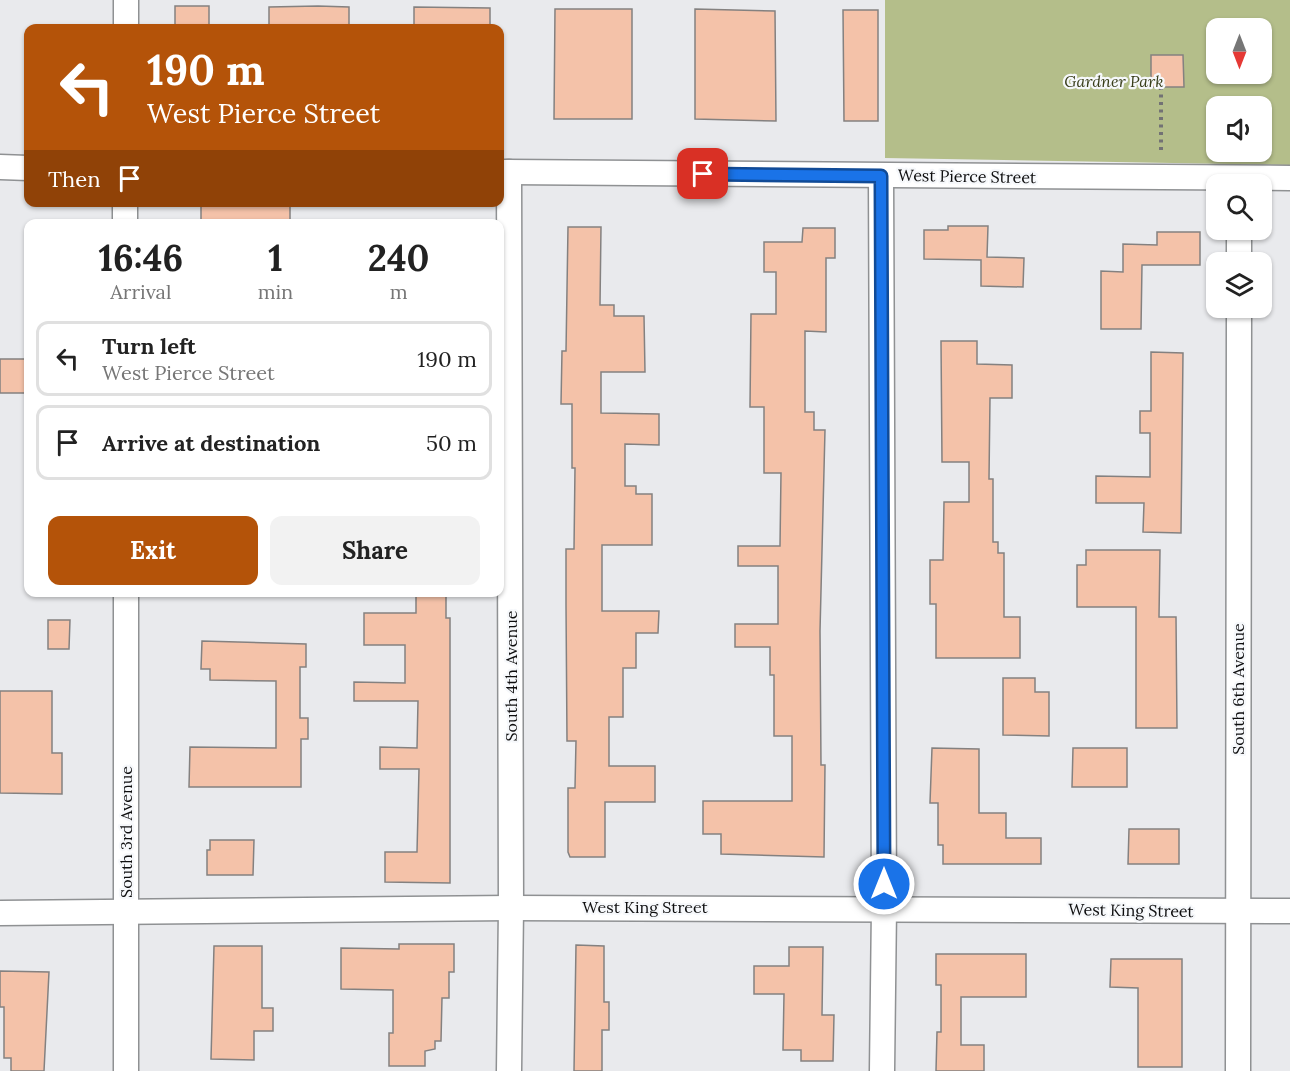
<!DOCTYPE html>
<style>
body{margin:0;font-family:Lora,serif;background:#f2f2f2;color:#222;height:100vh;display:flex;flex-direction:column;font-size:22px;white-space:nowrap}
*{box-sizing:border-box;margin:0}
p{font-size:20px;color:#767676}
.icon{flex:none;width:33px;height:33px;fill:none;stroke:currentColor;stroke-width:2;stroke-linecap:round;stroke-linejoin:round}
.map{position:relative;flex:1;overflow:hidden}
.sheet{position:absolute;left:24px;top:219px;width:480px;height:378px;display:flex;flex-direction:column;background:#fff;border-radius:12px;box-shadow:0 2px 4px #0004}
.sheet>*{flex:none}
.guide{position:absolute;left:24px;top:24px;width:480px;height:183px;border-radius:12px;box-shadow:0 2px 4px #0004;background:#b45309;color:#fff;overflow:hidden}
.needle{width:39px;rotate:180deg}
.controls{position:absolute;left:1206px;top:18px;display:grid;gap:12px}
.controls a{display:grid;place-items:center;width:66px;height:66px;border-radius:12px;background:#fff;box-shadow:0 2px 4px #0004;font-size:30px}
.pin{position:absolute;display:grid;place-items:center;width:51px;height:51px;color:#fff;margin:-26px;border-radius:12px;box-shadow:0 3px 9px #0006}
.me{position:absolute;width:66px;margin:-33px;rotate:0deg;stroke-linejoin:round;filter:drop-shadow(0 0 4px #0008)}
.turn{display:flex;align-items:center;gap:21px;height:126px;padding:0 24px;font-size:27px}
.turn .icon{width:78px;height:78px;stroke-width:2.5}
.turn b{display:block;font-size:42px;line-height:51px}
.then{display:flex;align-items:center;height:57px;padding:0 24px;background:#0003;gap:12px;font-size:22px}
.eta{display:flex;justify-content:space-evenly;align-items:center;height:102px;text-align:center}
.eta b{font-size:36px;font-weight:700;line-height:42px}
.action{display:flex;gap:12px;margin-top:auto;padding:12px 24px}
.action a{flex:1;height:69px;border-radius:12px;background:#b45309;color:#fff;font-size:24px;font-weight:700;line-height:69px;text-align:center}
.action a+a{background:#f2f2f2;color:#222}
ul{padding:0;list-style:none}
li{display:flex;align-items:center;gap:18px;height:75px;margin:0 12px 9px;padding:0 12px;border:3px solid #e0e0e0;border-radius:12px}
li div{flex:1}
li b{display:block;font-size:22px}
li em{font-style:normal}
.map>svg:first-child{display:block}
.green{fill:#b4be8a;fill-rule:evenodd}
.building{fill:#f4c2a9;stroke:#848180;stroke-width:1.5}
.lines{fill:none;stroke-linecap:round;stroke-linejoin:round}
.minor-casing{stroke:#8f9193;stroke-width:27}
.path{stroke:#727274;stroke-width:4;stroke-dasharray:3 4.5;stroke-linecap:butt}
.minor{stroke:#fff;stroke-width:24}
.route-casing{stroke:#114b97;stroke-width:15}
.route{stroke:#1a73e8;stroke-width:10}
.labels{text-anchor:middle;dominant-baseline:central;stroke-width:4.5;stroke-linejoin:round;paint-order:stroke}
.park-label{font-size:16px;font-style:italic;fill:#383d19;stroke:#f6f8fb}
.street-label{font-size:16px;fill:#0d0d0e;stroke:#f6f8fb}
</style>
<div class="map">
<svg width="1290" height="1071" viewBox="0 0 1290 1071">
<rect width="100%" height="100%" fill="#e9eaed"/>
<path class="green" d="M885,0H1290V165L885,158ZM1216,28H1262V74H1216ZM1216,106H1262V152H1216Z"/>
<g class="building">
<rect x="175" y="6" width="34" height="22"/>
<polygon points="318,6 349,7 349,28 269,28 269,7"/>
<polygon points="414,7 490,8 490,28 414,28"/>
<polygon points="555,9 632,9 632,119 554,119"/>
<polygon points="695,9 775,11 776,121 695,119"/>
<polygon points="843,10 878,10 878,121 844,121"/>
<polygon points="1151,55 1183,55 1184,87 1151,87"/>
<rect x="201" y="204" width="89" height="20"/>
<polygon points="948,226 988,226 987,257 1024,258 1023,287 981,286 981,260 924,259 924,230 948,230"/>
<polygon points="568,227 601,227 600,305 614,305 614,316 644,316 645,372 601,372 601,413 659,414 659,445 625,444 625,486 636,486 636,494 652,494 652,545 602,545 602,611 659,611 658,633 636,633 636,668 623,668 623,717 609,717 609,766 655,766 655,802 605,802 605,857 570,857 568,852 568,788 575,788 576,741 567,741 566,605 566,549 574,549 575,468 572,468 572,404 561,404 562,351 566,351"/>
<polygon points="803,228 835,228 835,258 826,258 826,332 805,331 805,412 814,412 814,430 825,430 820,631 821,765 825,765 824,857 721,854 721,834 703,834 703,801 792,801 792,736 774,736 774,675 770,675 770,647 735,647 735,624 778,624 778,566 738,566 738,546 780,546 781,473 764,473 764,407 750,407 751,314 776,314 776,272 764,272 764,242 802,242"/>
<polygon points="1157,232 1200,232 1200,265 1142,265 1141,329 1101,329 1101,271 1123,272 1123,244 1157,245"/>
<polygon points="941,341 977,341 977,364 1012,365 1012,398 990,398 989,479 993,479 993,542 998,542 998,553 1004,553 1004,617 1020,617 1020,658 936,658 936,604 930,604 930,560 943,560 944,502 969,502 969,462 942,462"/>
<polygon points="1151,352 1183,353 1181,533 1143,532 1144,503 1096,503 1096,476 1150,477 1150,433 1140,433 1140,411 1151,411"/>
<rect x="0" y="359" width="28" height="34"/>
<polygon points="1086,550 1160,550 1159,617 1176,617 1177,728 1136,728 1136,607 1077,607 1077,565 1086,565"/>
<polygon points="416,592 446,592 446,618 450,618 450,883 385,882 385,852 417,852 419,769 380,769 380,747 417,748 418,701 354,701 354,682 405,683 405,645 364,645 364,613 416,613"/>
<polygon points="48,620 70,620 69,649 48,649"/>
<polygon points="202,641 306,644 306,667 300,667 300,718 308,718 308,739 301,739 301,787 189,787 190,747 276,748 276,681 210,680 210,669 201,669"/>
<polygon points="1003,678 1035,678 1035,692 1049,692 1049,736 1003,735"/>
<polygon points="0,691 52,691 52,753 62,753 62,794 0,793"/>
<polygon points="932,748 979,749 979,813 1006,813 1006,838 1041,838 1041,864 943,864 943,845 938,845 938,803 930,803"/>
<polygon points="1073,748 1127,748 1127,787 1072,787"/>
<polygon points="1129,829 1179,829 1179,864 1128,864"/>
<polygon points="210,840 254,840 253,875 207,875 207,850 210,850"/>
<polygon points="399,944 454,944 454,972 449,972 449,998 442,998 441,1041 435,1041 435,1049 425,1051 425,1066 389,1066 389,1033 393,1033 393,990 341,989 341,948 399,949"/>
<polygon points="576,945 604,946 604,1002 609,1002 609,1030 602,1030 602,1071 574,1071"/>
<polygon points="214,946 262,946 262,1008 273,1008 273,1031 254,1031 254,1060 211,1059"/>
<polygon points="789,947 823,947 822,1015 834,1015 833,1061 801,1061 801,1050 783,1050 784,994 754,994 754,966 789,966"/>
<polygon points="936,954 1026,954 1026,997 961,997 961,1045 984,1045 984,1071 936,1071 937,1032 941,1032 941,985 936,985"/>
<polygon points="1111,959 1182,959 1182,1067 1138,1067 1138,988 1110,987"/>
<polygon points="0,971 49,972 44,1071 11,1071 11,1058 4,1058 4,1007 0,1007"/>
</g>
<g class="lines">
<defs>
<g id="minor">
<polyline points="126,28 126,0"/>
<polyline points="0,167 28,168"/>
<polyline points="500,172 1290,178"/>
<polyline points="881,176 884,907 882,1071"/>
<polyline points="125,202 125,224"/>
<polyline points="1239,262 1239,230"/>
<polyline points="0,913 511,908 1290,911"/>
<polyline points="126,1071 126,592"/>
<polyline points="509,1071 511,908 509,172"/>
<polyline points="1238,1071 1239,308"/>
</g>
</defs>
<use href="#minor" class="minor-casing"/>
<polyline class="path" points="1161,87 1161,153"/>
<use href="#minor" class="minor"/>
</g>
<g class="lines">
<defs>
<polyline id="route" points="703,174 881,176 884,884"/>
</defs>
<use href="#route" class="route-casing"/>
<use href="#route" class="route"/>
</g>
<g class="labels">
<g class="park-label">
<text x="1114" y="81">Gardner Park</text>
</g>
<g class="street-label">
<text transform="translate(967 176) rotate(1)">West Pierce Street</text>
<text transform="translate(511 676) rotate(-90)">South 4th Avenue</text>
<text transform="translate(1238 689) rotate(-90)">South 6th Avenue</text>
<text transform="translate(126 832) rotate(-90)">South 3rd Avenue</text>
<text x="645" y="907">West King Street</text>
<text transform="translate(1131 910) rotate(1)">West King Street</text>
</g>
</g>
</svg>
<div class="controls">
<a><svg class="needle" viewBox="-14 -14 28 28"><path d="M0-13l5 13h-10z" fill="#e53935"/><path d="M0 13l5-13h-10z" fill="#767676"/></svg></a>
<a><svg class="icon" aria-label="sound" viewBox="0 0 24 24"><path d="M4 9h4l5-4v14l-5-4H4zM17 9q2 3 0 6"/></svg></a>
<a><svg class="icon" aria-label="search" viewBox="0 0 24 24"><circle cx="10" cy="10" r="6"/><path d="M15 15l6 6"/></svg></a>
<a><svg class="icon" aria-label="layers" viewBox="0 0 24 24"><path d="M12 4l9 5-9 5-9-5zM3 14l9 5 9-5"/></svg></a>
</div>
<div class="pin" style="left:703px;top:174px;background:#d93025"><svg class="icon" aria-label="arrive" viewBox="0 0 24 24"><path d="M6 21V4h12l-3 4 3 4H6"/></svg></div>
<svg class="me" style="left:884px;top:884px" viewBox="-20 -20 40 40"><circle r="17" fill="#1a73e8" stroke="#fff" stroke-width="3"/><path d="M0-11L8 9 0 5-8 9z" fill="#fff"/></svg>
<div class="guide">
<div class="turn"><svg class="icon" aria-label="left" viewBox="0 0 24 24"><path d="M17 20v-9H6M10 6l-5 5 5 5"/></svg><div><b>190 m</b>West Pierce Street</div></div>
<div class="then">Then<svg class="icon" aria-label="arrive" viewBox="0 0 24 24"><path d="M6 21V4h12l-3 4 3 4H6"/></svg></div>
</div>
<section class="sheet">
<div class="eta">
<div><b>16:46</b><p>Arrival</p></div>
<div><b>1</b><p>min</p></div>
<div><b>240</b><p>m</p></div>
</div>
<ul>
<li><svg class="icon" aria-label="left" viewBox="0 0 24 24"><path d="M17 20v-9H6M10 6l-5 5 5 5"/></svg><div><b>Turn left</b><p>West Pierce Street</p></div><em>190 m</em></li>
<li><svg class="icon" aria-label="arrive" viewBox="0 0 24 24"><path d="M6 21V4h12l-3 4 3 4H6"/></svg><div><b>Arrive at destination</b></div><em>50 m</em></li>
</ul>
<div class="action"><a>Exit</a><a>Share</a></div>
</section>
</div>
